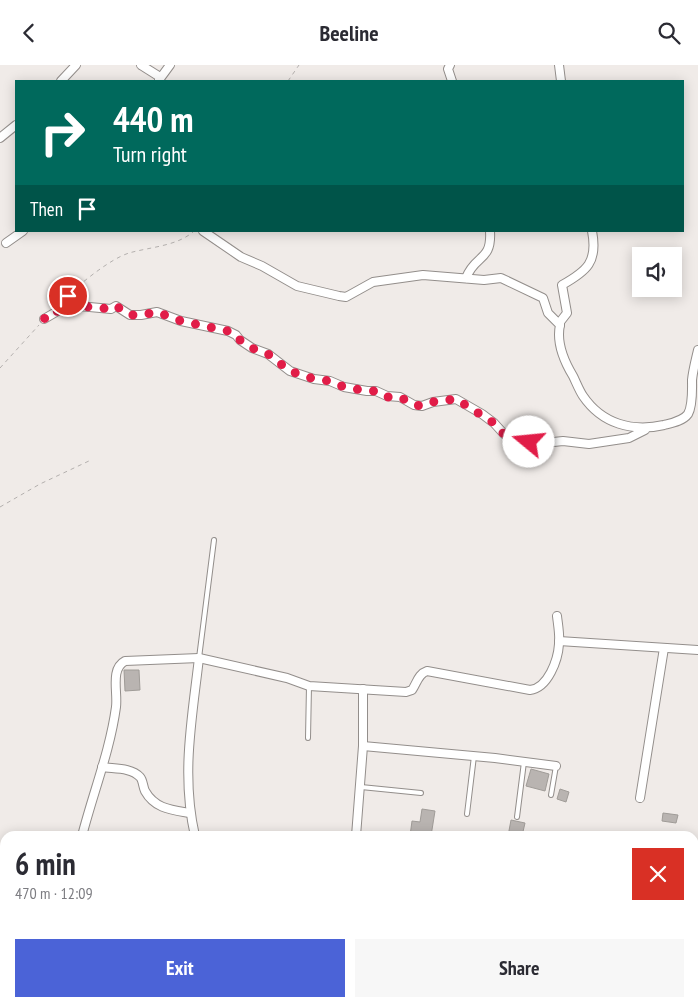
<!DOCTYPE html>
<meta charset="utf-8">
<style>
body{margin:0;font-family:"PT Sans Narrow",sans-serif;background:#f7f7f7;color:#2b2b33;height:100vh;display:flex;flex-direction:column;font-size:19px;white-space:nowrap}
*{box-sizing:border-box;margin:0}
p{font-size:16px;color:#7c7c81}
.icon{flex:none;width:28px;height:28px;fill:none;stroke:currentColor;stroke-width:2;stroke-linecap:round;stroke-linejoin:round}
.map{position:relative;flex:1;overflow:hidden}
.side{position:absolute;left:0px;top:766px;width:699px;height:176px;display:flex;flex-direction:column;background:#fff;border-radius:15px 15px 0 0;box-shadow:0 2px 12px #0003}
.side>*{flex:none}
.top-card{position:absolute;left:15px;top:15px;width:669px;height:152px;border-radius:0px;box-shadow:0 2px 12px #0003;background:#00695c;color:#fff;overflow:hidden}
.tools{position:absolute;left:632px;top:182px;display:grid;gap:10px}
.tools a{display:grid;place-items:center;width:50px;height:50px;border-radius:0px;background:#fff;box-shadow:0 2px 12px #0003;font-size:25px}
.pin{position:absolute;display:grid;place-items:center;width:42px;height:42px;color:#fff;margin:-21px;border:2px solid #fff;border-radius:50%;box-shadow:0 1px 5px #0007}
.me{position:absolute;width:55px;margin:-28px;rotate:287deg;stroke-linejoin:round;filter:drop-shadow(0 0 4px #0008)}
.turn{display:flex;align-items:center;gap:18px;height:105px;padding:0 15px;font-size:22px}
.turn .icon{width:65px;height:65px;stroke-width:2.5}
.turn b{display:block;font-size:35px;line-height:42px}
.then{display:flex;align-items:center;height:48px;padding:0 15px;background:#0003;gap:10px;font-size:19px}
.round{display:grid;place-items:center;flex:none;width:52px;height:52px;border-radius:0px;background:#f7f7f7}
.headline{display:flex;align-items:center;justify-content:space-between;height:85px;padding:0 15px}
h1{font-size:30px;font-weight:600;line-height:38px}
.action{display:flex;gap:10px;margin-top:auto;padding:10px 15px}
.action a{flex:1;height:58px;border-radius:0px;background:#4b63d7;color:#fff;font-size:20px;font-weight:600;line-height:58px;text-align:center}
.action a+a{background:#f7f7f7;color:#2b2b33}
header{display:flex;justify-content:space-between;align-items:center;height:65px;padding:0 15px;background:#fff;font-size:22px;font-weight:600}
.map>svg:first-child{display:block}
.building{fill:#b9b4b1;stroke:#a09c98}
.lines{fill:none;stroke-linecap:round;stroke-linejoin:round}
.lane-casing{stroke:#938e8b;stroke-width:6}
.street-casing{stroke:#938e8b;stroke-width:10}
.path{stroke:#b4b0ae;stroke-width:1;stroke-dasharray:4 4;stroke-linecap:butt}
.lane{stroke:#fff;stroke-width:4}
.street{stroke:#fff;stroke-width:8}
.route{stroke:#e11d48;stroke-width:9;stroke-dasharray:0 16.2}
</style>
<header><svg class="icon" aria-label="back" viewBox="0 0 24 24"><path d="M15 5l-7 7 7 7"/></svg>Beeline<svg class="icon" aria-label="search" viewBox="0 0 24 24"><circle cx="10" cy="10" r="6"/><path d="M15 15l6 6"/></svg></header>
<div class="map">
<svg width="698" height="942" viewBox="0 0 698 942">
<rect width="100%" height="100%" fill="#f0ebe8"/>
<g class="building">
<polygon points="124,605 139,605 140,625 125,626"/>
<polygon points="531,704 549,709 545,726 526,721"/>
<polygon points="560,724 569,727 566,737 557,734"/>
<polygon points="422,744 435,746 431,771 410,771 412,756 420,757"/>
<polygon points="663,748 678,750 676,758 662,756"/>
<polygon points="511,755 525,758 522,771 508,771"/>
</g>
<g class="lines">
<defs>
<g id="lane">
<polyline points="199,593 214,475"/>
<polyline points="308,673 309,621"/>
<polyline points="361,722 421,728"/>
<polyline points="551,730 556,701"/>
<polyline points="467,749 474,691"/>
<polyline points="517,752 524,697"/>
<polyline points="0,812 5,813"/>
<polyline points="378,938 391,942"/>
<polyline points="24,942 26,938"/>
</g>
<g id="street">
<polyline points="141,0 160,12"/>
<polyline points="450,0 448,4 452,16"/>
<polyline points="559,0 561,16"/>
<polyline points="159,15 170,0"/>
<polyline points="61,16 76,0"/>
<polyline points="0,73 16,60"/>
<path d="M203,166L241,192L262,201L297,221L339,231L346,232L373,217L423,210L484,215L501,213L543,233L548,248L560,260C556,278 564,296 573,311C576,317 579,325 583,331C602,359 632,367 664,360C672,358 683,356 688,349C693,340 692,324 692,315C693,305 696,294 698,285"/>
<polyline points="6,178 23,166"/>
<path d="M466,213C475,189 492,197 490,166"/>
<polyline points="44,254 68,240 111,244 116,241 130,250 141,250 157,247 181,256 228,266 236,270 240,275 252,283 268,289 290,306 314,314 330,316 344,322 367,326 376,326 387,331 400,332 414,340 422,341 433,337 456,334 482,349 494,358 504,369 518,377 544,378 563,376 589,379 629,373 645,365"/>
<path d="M560,260V257L567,248L562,220C587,206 598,197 592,166"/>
<polyline points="559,576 698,585"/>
<polyline points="363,681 495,693 556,701"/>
<path d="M102,702C113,704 131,702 140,712C143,715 143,722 145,726C155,744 172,745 190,748"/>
<polyline points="640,733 664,583"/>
<path d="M82,771C93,728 110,686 116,642C118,627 110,604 125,596L199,593L287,613L309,621L406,627L412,625C417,618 418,609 427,606L530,625C548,623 558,595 559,579C560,570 558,560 557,551"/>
<path d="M195,771C181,710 192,654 199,593"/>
<polyline points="356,771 363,681 363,624"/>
<polyline points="36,942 37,938"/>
<polyline points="262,942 264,938"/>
</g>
</defs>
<use href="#lane" class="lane-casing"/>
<use href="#street" class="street-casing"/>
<g class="path">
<polyline points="288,16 299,0"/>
<path d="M66,232C81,218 110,194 129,188C150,182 178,181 194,166"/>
<polyline points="0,303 39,260"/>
<polyline points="0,442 40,419 91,395"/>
</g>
<use href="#lane" class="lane"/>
<use href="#street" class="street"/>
</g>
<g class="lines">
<polyline class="route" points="68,231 44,254 68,240 111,244 116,241 130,250 141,250 157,247 181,256 228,266 236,270 240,275 252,283 268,289 290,306 314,314 330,316 344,322 367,326 376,326 387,332 400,332 414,340 422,341 432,337 456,334 494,358 499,365 509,373 518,377 529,377"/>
</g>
</svg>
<div class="tools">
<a><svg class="icon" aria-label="sound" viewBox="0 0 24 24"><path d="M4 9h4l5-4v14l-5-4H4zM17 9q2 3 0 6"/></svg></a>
</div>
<div class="pin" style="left:68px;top:231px;background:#d93025"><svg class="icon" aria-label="arrive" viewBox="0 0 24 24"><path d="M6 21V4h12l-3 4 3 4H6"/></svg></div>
<svg class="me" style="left:529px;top:377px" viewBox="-20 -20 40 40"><circle r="19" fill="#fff"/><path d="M0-13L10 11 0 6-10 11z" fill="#e11d48"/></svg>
<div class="top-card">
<div class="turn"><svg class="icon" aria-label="right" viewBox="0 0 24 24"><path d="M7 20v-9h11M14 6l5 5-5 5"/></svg><div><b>440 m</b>Turn right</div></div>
<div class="then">Then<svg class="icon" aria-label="arrive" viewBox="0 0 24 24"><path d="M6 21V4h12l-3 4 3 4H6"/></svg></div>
</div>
<section class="side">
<div class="headline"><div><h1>6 min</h1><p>470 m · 12:09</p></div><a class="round" style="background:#d93025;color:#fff"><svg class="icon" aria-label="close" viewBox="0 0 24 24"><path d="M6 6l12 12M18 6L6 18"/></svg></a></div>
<div class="action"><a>Exit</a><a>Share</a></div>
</section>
</div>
